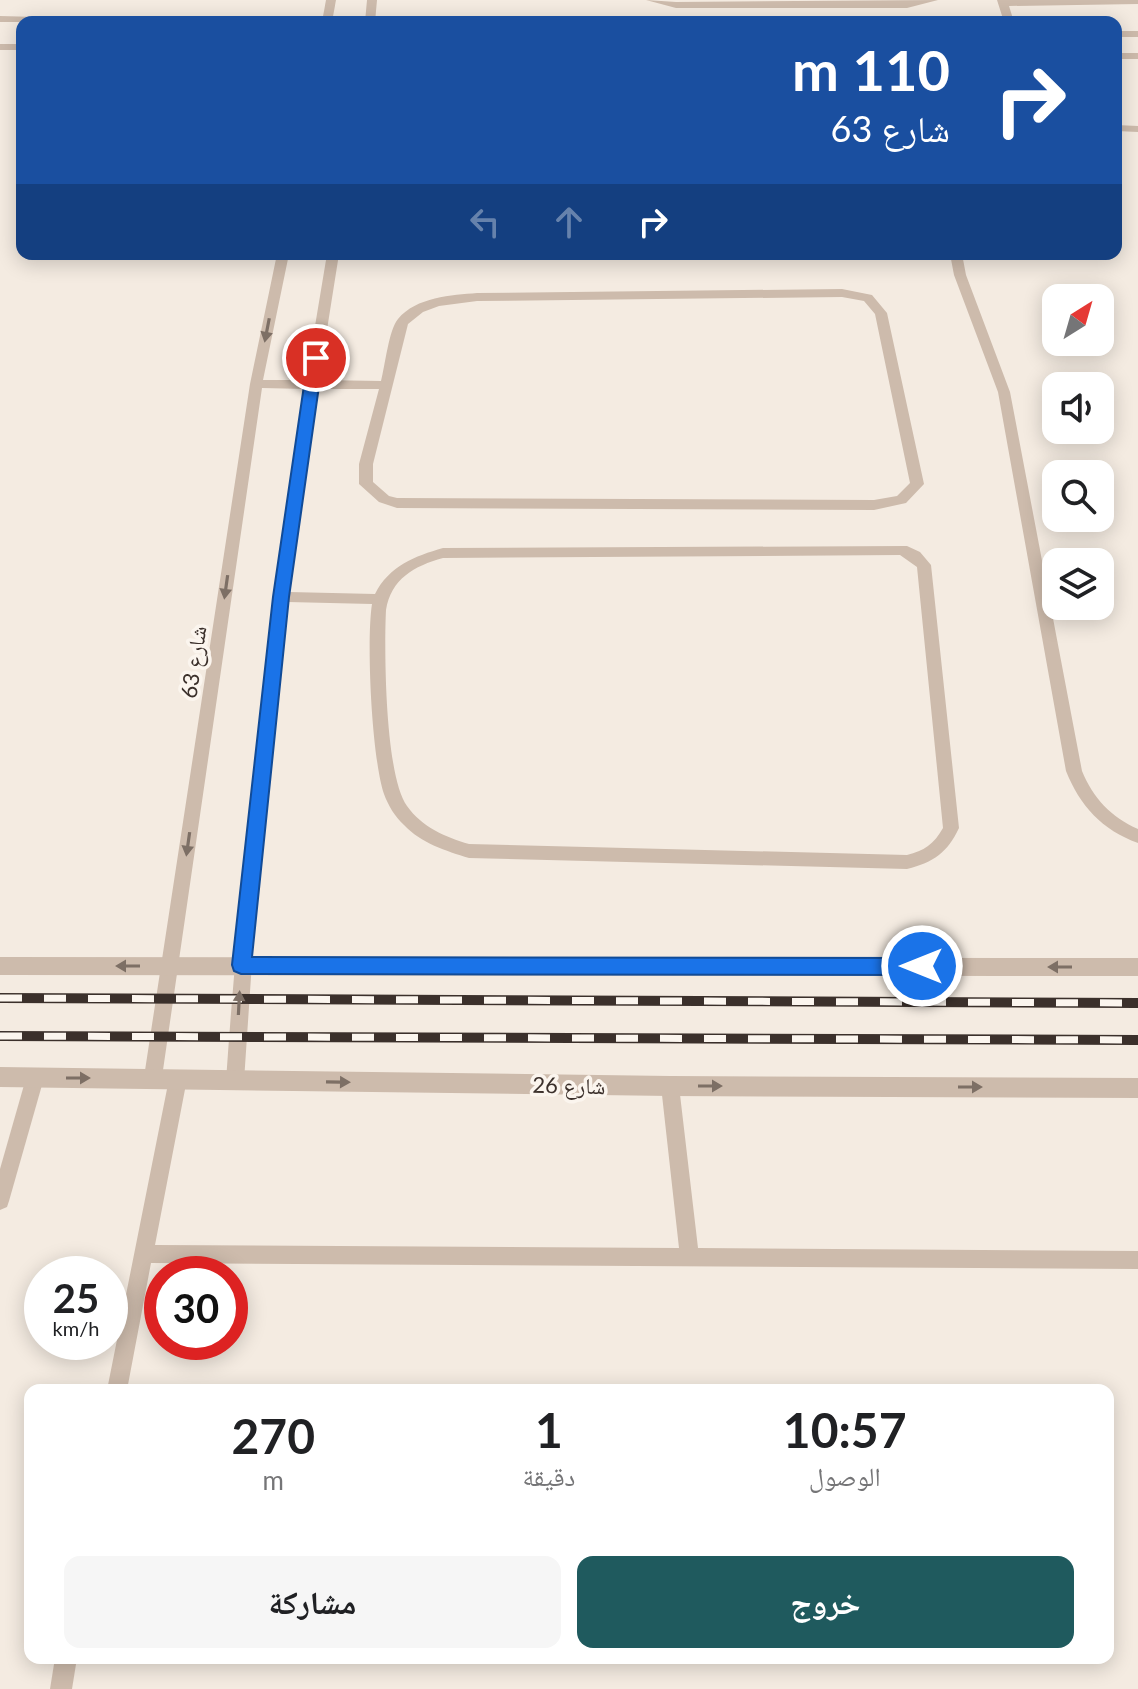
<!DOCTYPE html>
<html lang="ar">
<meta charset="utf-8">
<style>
body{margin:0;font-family:Lato,"Noto Naskh Arabic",sans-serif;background:#f6f6f6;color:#202124;direction:rtl;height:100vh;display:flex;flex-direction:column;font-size:30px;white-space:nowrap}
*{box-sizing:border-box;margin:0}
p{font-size:26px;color:#757577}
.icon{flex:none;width:44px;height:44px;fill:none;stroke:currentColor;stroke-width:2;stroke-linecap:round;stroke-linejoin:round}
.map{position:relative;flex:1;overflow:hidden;direction:ltr}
.side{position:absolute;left:24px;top:1384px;width:1090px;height:280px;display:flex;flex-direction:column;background:#fff;border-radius:16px;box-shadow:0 4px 20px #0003;direction:rtl}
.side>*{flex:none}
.top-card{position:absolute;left:16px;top:16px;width:1106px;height:244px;border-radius:16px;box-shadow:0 4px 20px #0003;direction:rtl;background:#1a4fa0;color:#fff;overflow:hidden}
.needle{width:52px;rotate:37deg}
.controls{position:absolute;left:1042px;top:284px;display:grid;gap:16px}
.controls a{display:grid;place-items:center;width:72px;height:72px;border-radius:16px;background:#fff;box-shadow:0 4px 20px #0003;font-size:40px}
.speed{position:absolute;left:24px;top:1256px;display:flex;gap:16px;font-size:40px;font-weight:700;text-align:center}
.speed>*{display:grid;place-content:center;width:104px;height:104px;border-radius:50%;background:#fff;box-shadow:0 4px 20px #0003;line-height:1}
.speed small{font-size:20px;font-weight:400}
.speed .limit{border:12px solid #d22;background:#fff;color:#111}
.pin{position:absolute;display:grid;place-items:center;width:68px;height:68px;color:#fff;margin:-34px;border:4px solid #fff;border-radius:50%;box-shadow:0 2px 8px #0007}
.me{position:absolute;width:88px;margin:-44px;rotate:270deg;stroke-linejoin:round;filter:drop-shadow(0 0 6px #0008)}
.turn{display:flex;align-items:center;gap:28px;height:168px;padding:0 40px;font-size:36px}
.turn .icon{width:104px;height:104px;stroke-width:2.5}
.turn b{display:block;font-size:56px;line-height:68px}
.lanes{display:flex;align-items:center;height:76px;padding:0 40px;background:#0003;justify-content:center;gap:40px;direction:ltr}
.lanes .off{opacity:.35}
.eta{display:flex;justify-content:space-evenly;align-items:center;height:136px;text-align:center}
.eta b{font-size:48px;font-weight:700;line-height:56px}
.button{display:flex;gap:16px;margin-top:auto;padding:16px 40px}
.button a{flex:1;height:92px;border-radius:16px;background:#1f5a5e;color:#fff;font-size:32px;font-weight:700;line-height:92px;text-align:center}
.button a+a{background:#f6f6f6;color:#202124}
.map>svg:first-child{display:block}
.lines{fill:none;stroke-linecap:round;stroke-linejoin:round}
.lane{fill:#cdbbac;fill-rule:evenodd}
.street{fill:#cdbbac;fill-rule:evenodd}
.rail-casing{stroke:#3b302b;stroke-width:10}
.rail{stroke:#fbf5ee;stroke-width:7;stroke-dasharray:22;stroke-linecap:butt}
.oneway{fill:#7d6f65}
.route{fill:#1a73e8;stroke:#114b97;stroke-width:2}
.labels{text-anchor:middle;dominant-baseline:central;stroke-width:7;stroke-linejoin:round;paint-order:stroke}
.street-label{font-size:22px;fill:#3b302b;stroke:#fbf5ee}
</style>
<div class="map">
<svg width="1138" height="1689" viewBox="0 0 1138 1689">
<rect width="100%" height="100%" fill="#f4ebe1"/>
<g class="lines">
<g class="lane">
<polygon points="326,0 336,0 332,22 322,22"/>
<polygon points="367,0 377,0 375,22 365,22"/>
<polygon points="646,0 676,2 938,0 907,8 676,8"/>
<polygon points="997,0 1138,0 1138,4 1009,6 1014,22 1004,22"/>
<polygon points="0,16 112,19 117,22 0,22"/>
<rect x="1116" y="31" width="22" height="6"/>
<rect x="0" y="44" width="22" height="6"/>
<rect x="1116" y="53" width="22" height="6"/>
<polygon points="1116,125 1138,126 1138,132 1116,131"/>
<path d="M277,254H289L263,380H306L327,254H339L319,380L381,381C385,366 389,329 398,319C416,297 452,295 477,293L842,289L872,295L887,313L924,484L906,503L874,510L397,508L379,502L359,484V464L379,389H318L289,592L375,594C389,566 415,556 443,548L907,546L920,552L931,565L959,828C947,853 934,862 907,869L469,858C446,851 421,843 404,825C395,817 388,805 384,794C372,759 366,642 372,604L288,602L258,873L244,1081L241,1087L235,1089L229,1087L226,1081C242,849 269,618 305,389L262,388L162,1077L159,1083L153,1085L147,1083L144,1077L250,384ZM842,297L864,301L875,314L910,483L897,496L874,500L397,498L389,496L373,482V464L408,324L423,312L439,306L477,301ZM900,555L917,567L943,828C934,844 924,851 907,855L469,844C445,837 422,827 407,806C385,776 384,650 386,610C391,579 414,566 443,558Z"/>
<path d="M950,254H962L966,275L1010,392L1082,771C1093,798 1111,817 1138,829V843C1102,830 1080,806 1066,771L998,392L954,275Z"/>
<polygon points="35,1070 41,1072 44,1078 9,1201 7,1207 0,1210 0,1169 26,1078 29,1072"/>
<polygon points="178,1071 184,1073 187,1079 155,1245 679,1248 661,1086 664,1080 670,1078 676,1080 679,1086 698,1248 1138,1251 1138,1269 151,1263 127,1390 107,1390 169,1079 172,1073"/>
<polygon points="55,1658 77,1658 72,1689 50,1689"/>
</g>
<g class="street">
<polygon points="0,957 1138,958 1138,976 0,975"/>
<polygon points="0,1067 670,1076 1138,1078 1138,1098 670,1096 0,1087"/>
</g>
<defs>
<g id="rail">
<polyline points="0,998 1138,1003"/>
<polyline points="0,1036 1138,1040"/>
</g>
</defs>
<use href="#rail" class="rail-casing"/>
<use href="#rail" class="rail"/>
</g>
<defs><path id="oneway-solid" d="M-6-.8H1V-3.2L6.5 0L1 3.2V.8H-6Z" transform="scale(2)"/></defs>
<g class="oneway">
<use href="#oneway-solid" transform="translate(267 330) rotate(101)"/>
<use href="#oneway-solid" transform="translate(226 587) rotate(98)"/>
<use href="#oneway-solid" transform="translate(188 844) rotate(98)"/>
<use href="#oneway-solid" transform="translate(128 966) rotate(-180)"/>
<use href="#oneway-solid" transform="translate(1060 967) rotate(-180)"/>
<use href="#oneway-solid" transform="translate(239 1003) rotate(-87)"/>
<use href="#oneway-solid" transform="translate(78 1078)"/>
<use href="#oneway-solid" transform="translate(338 1082) rotate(1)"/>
<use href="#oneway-solid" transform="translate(710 1086)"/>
<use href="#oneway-solid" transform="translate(970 1087)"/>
</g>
<polygon class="route" points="316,353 323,358 289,597 252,957 922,958 928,960 931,966 928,972 922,975 241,974 234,971 232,965 273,597 308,358"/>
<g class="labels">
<g class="street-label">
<text transform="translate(193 662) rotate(-82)">شارع 63</text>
<text transform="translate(569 1085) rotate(1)">شارع 26</text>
</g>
</g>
</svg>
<div class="controls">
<a><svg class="needle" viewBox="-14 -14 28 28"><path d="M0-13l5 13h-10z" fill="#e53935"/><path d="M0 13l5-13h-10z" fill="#757577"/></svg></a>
<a><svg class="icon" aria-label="sound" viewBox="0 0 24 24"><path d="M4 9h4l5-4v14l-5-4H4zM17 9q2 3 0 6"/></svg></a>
<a><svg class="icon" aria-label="search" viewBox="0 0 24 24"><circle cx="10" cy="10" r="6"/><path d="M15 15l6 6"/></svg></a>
<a><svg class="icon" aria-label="layers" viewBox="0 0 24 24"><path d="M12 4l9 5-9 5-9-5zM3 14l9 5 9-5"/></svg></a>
</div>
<div class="speed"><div>25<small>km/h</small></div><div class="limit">30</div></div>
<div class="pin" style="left:316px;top:358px;background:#d93025"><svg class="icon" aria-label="arrive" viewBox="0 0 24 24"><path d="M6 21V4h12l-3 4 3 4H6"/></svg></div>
<svg class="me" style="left:922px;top:966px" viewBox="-20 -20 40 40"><circle r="17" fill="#1a73e8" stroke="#fff" stroke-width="3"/><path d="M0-11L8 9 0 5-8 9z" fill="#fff"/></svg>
<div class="top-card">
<div class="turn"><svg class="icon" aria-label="right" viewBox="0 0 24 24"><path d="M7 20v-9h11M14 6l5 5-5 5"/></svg><div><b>110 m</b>شارع 63</div></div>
<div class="lanes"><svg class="icon off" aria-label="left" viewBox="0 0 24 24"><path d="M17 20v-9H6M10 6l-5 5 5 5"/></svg><svg class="icon off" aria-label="ahead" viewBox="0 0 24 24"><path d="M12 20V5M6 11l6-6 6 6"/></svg><svg class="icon" aria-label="right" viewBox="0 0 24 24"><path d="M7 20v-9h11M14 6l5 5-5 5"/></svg></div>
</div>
<section class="side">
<div class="eta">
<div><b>10:57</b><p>الوصول</p></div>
<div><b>1</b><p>دقيقة</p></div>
<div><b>270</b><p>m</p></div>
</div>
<div class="button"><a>خروج</a><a>مشاركة</a></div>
</section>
</div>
